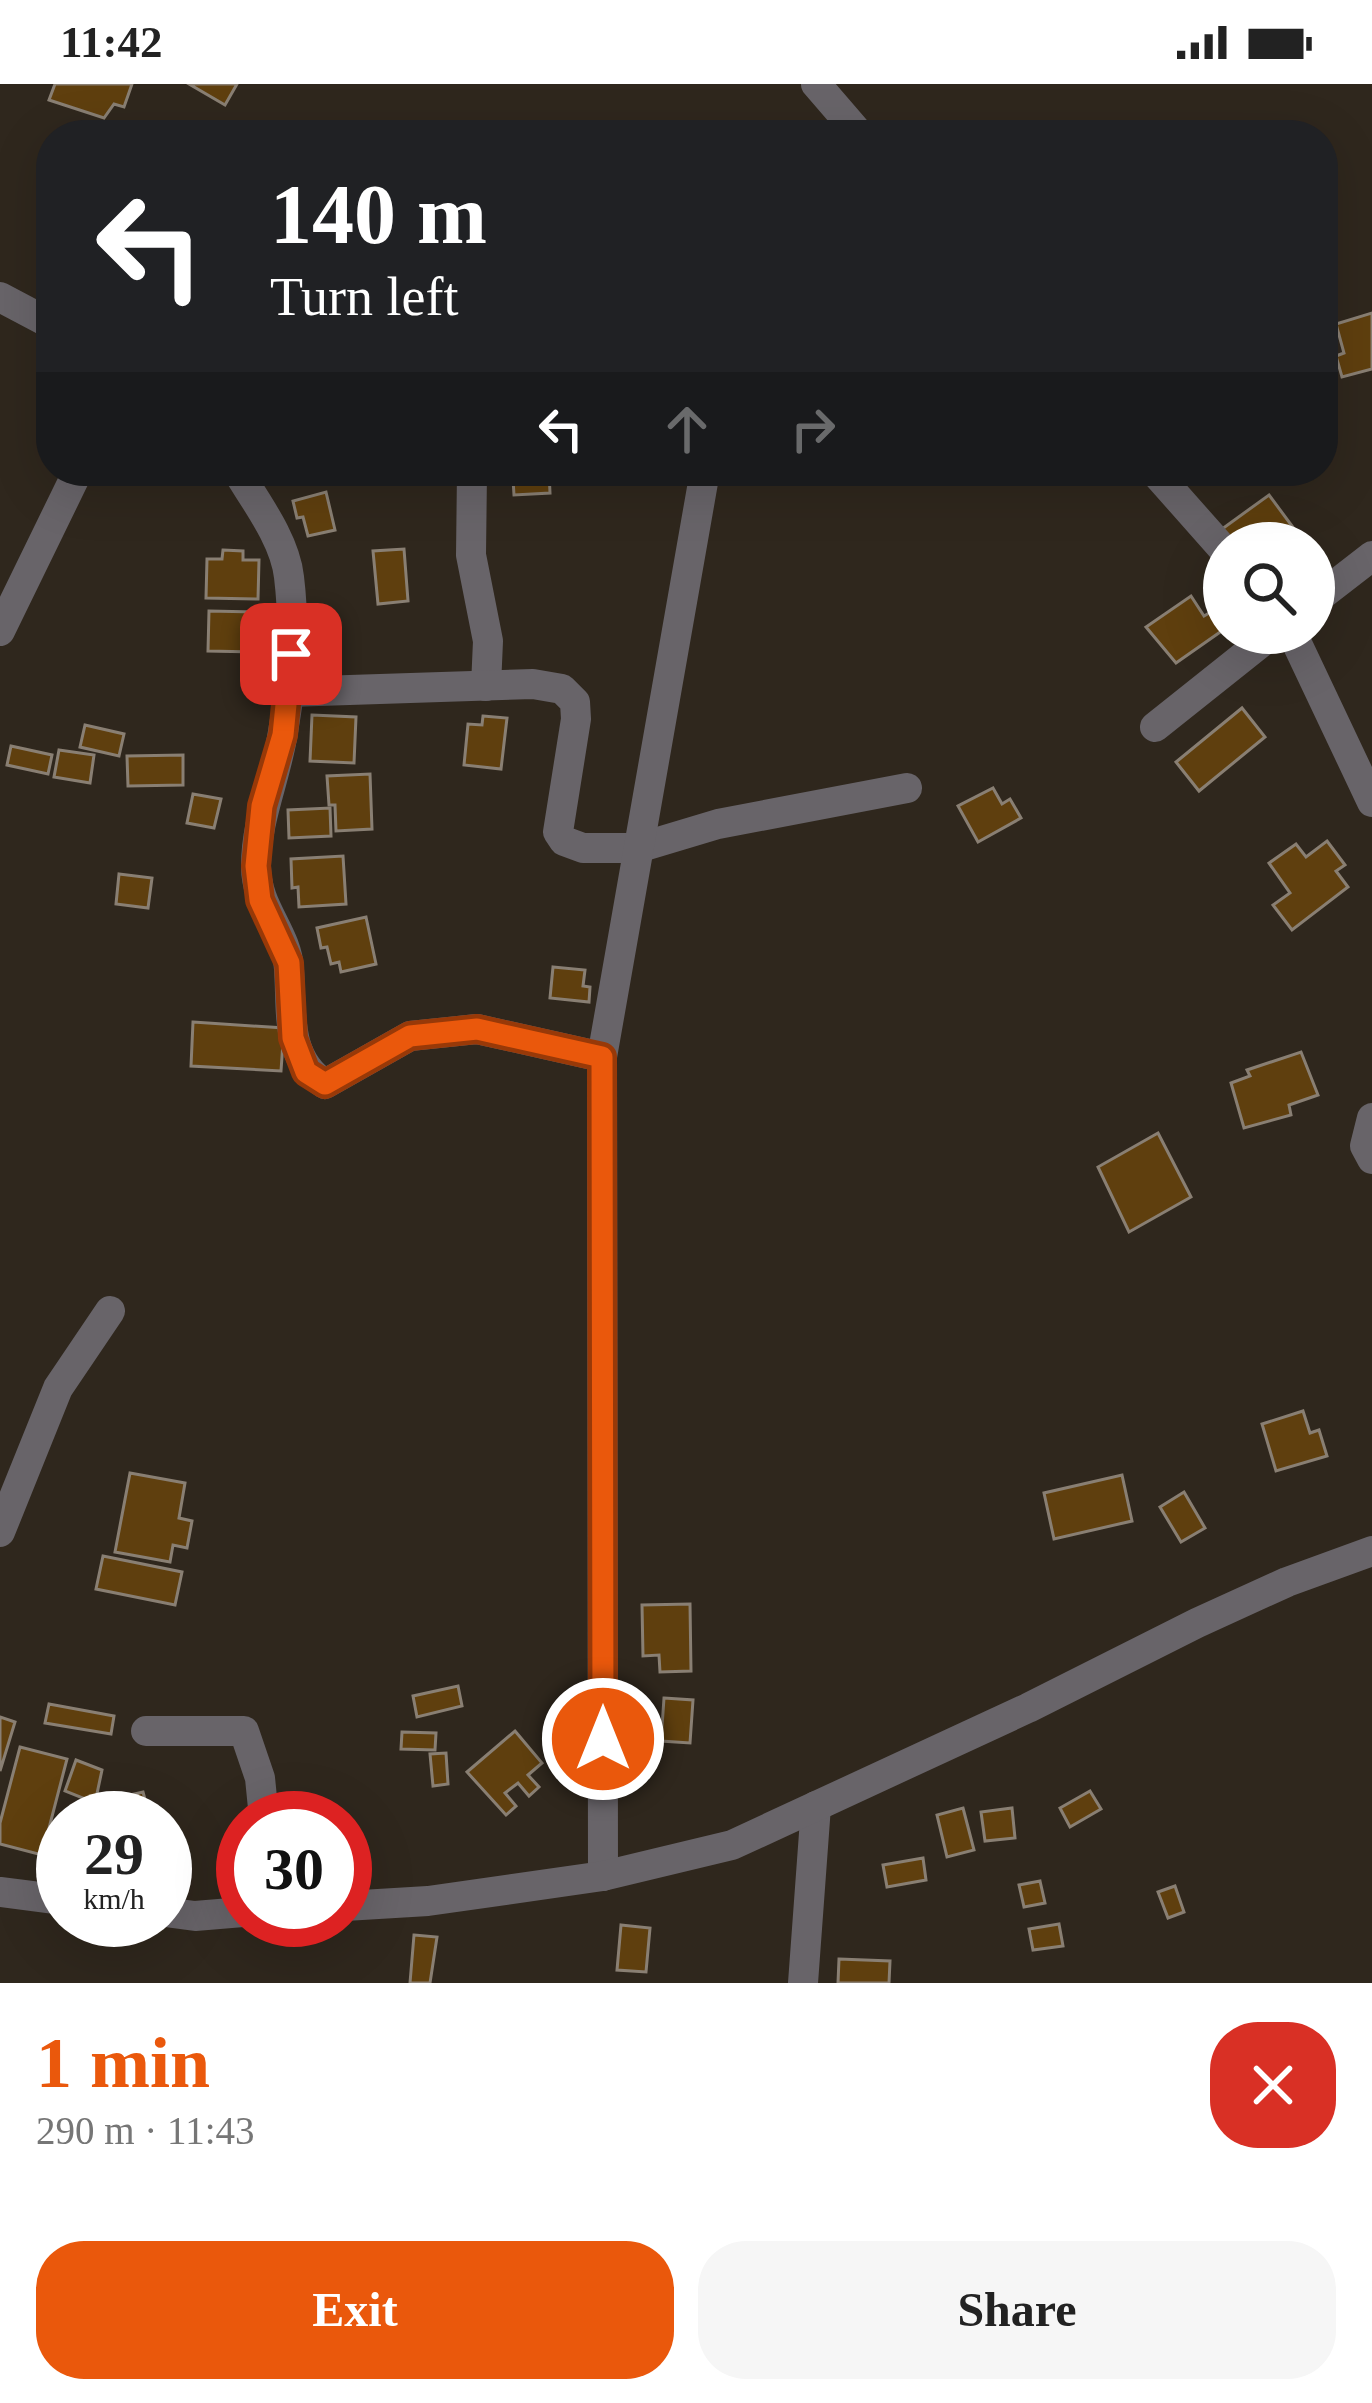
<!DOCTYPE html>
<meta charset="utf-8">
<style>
body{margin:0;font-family:"Times New Roman",serif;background:#f6f6f6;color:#222;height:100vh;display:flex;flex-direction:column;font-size:45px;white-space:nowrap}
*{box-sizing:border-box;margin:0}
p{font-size:39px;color:#767676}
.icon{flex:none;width:66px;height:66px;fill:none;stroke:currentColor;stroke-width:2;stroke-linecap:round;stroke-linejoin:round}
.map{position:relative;height:1899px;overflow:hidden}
.sheet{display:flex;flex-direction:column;background:#fff;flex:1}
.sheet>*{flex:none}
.banner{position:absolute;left:36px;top:36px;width:1302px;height:366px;border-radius:48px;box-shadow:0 12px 48px #0002;background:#202124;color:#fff;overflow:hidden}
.tools{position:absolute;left:1203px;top:438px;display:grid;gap:24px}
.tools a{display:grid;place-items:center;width:132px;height:132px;border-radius:50%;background:#fff;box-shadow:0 12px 48px #0002;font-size:60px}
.speed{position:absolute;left:36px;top:1707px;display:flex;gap:24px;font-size:60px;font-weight:700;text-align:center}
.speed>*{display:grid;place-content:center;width:156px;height:156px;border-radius:50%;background:#fff;box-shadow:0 12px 48px #0002;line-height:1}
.speed small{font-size:30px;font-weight:400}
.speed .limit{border:18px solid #d22;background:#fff;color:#111}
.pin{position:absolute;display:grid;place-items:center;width:102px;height:102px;color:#fff;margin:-51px;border-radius:24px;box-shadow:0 6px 18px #0006}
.me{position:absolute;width:132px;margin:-66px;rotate:0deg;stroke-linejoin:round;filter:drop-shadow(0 0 9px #0008)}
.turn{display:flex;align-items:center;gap:42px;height:252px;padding:0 36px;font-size:54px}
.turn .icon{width:156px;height:156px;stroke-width:2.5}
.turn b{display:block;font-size:84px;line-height:102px}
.lanes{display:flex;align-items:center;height:114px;padding:0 36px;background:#0003;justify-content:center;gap:60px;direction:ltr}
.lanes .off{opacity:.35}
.round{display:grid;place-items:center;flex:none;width:126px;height:126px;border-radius:48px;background:#f6f6f6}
.summary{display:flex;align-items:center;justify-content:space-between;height:204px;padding:0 36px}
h1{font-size:72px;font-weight:600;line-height:90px;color:#ea580c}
.cta{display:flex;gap:24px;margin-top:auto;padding:24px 36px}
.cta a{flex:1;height:138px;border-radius:48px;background:#ea580c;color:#fff;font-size:48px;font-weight:600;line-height:138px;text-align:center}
.cta a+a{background:#f6f6f6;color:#222}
.status{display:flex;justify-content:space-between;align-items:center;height:84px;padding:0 60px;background:#fff;direction:ltr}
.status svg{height:33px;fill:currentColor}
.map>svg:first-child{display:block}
.building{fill:#5f3f0e;stroke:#897f73;stroke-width:3}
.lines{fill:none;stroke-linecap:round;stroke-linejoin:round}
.minor{stroke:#686469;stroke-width:30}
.tertiary{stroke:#686469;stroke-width:30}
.route-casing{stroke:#983908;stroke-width:30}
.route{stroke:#ea580c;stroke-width:21}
</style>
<div class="status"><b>11:42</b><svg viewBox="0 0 49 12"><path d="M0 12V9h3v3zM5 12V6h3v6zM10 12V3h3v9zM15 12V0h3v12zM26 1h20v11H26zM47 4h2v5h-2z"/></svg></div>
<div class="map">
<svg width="1372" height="1899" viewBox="0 0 1372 1899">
<rect width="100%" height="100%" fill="#2f271d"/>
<g class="building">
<polygon points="55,0 132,0 124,23 114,20 104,34 49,16"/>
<polygon points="189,0 237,0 225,21"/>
<polygon points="1372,229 1372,285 1342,293 1336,272 1344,269 1336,240"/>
<polygon points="507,387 549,387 550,409 514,411 513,395 507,395"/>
<polygon points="326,408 335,446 308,452 303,433 297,434 293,417"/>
<polygon points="1269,411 1295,446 1279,459 1233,459 1222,445"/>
<polygon points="404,465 408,517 378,520 373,467"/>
<polygon points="223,466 243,467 243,476 259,476 258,515 206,514 207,475 222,475"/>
<polygon points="1191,512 1204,532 1211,528 1223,546 1176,579 1146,543"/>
<polygon points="209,527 258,528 257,568 208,567"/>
<polygon points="1242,624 1265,653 1199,707 1176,678"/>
<polygon points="312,631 356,633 354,679 310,677"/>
<polygon points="483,632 507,634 501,685 464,681 468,640 482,641"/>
<polygon points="85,641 124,650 119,672 80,663"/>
<polygon points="11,662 52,671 48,690 7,681"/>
<polygon points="59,666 94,671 90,699 54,693"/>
<polygon points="183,671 183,701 128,702 127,672"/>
<polygon points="370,690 372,745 336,747 335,721 329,721 327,692"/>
<polygon points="993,704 1002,720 1010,715 1021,734 978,758 958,722"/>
<polygon points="193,710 221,715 214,744 187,739"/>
<polygon points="330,724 331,752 289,754 288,726"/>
<polygon points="1327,757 1345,781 1336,787 1348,803 1292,846 1273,821 1290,809 1269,779 1296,760 1306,773"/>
<polygon points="343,772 346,820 299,823 298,803 292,804 291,775"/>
<polygon points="119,790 152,794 148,824 116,820"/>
<polygon points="366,833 376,880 341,888 339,878 331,880 327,863 321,864 317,844"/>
<polygon points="553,883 585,886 583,902 590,903 589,918 550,914"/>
<polygon points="193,938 284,944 281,987 191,982"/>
<polygon points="1301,968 1318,1011 1289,1021 1291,1031 1244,1044 1231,999 1250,992 1247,986"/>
<polygon points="1158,1049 1191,1113 1129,1148 1098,1083"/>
<polygon points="1303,1327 1310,1349 1319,1346 1327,1372 1276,1387 1262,1340"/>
<polygon points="130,1389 185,1399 179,1434 192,1437 187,1464 173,1461 170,1478 115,1468"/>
<polygon points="1122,1391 1132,1437 1054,1455 1044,1409"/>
<polygon points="1184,1408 1205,1444 1181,1458 1160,1423"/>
<polygon points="103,1472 182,1488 175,1521 96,1505"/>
<polygon points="690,1520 691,1587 660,1588 659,1571 643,1572 642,1521"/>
<polygon points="458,1602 462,1622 417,1633 413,1612"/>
<polygon points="664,1614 693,1616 690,1659 661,1657"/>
<polygon points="49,1620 114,1632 111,1650 45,1639"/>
<polygon points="0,1633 15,1638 0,1687"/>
<polygon points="515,1647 542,1679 528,1691 539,1703 529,1712 518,1699 505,1709 516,1722 506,1731 467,1688"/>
<polygon points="402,1648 436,1649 435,1666 401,1665"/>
<polygon points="20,1663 67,1675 42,1771 0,1760 0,1739"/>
<polygon points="446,1669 448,1700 433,1702 430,1670"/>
<polygon points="76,1676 102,1686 95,1719 65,1707"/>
<polygon points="1090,1707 1101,1725 1070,1743 1060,1724"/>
<polygon points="143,1708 150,1734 98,1734 95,1719"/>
<polygon points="963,1724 974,1766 947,1773 937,1731"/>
<polygon points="1012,1724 1015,1754 985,1757 981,1728"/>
<polygon points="923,1774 926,1796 887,1803 883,1781"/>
<polygon points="1040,1797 1045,1819 1024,1823 1019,1801"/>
<polygon points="1175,1802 1184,1828 1168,1834 1158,1808"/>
<polygon points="1059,1840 1063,1862 1033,1866 1029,1845"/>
<polygon points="621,1841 650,1844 646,1888 617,1886"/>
<polygon points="414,1851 437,1853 430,1899 410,1899"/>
<polygon points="839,1875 890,1877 889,1899 838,1899"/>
</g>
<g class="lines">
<g class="minor">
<polyline points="816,0 860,51"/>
<polyline points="0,213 51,240"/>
<path d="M237,387C256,418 285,456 289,493C295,543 292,598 283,648C276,694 256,735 256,782C256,824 287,848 289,885C292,928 285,974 325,1000L410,952L477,945L602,973"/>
<polyline points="1154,387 1224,466"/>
<polyline points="472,388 471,471 488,557 486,602"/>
<polyline points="1314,517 1372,472"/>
<polyline points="0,547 78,387"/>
<polyline points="1292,549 1372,718"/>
<polyline points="288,608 533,600 562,605 575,618 576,635 558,748 564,757 583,764 638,764 718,740 907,704"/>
<polyline points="1155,643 1273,549"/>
<polyline points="1372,1034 1365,1062 1372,1075"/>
<polyline points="0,1448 58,1304 110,1227"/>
<polyline points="146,1647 244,1647 260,1694 264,1734"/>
<polyline points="603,1792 602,973 705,387"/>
<polyline points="803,1899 816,1722"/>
</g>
<g class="tertiary">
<polyline points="0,1808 63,1816"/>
<polyline points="345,1822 428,1817 603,1792 732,1761 1028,1624 1197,1539 1287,1498 1372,1467"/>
<polyline points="165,1828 195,1832 243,1828"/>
</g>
</g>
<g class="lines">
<defs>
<polyline id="route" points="291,570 283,651 262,722 256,782 260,816 289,879 293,954 306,988 325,1000 410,952 477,945 602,973 603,1655"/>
</defs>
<use href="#route" class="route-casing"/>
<use href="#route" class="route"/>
</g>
</svg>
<div class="tools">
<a><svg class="icon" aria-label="search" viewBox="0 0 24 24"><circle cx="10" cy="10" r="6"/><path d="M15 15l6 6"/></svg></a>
</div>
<div class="speed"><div>29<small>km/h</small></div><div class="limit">30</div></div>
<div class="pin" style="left:291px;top:570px;background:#d93025"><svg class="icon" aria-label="arrive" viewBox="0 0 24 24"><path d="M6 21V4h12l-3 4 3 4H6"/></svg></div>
<svg class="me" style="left:603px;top:1655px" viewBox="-20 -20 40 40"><circle r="17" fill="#ea580c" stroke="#fff" stroke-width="3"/><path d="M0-11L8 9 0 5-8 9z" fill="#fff"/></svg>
<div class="banner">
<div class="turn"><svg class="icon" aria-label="left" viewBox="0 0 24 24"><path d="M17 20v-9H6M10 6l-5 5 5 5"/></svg><div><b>140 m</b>Turn left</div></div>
<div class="lanes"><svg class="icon" aria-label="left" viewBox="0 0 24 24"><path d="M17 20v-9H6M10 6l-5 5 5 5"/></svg><svg class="icon off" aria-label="ahead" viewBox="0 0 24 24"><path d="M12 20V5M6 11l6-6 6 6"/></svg><svg class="icon off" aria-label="right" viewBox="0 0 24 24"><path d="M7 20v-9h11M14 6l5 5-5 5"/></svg></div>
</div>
</div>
<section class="sheet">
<div class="summary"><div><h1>1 min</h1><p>290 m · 11:43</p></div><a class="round" style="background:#d93025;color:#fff"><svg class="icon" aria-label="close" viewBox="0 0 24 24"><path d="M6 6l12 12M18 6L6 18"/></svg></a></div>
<div class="cta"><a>Exit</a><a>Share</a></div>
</section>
